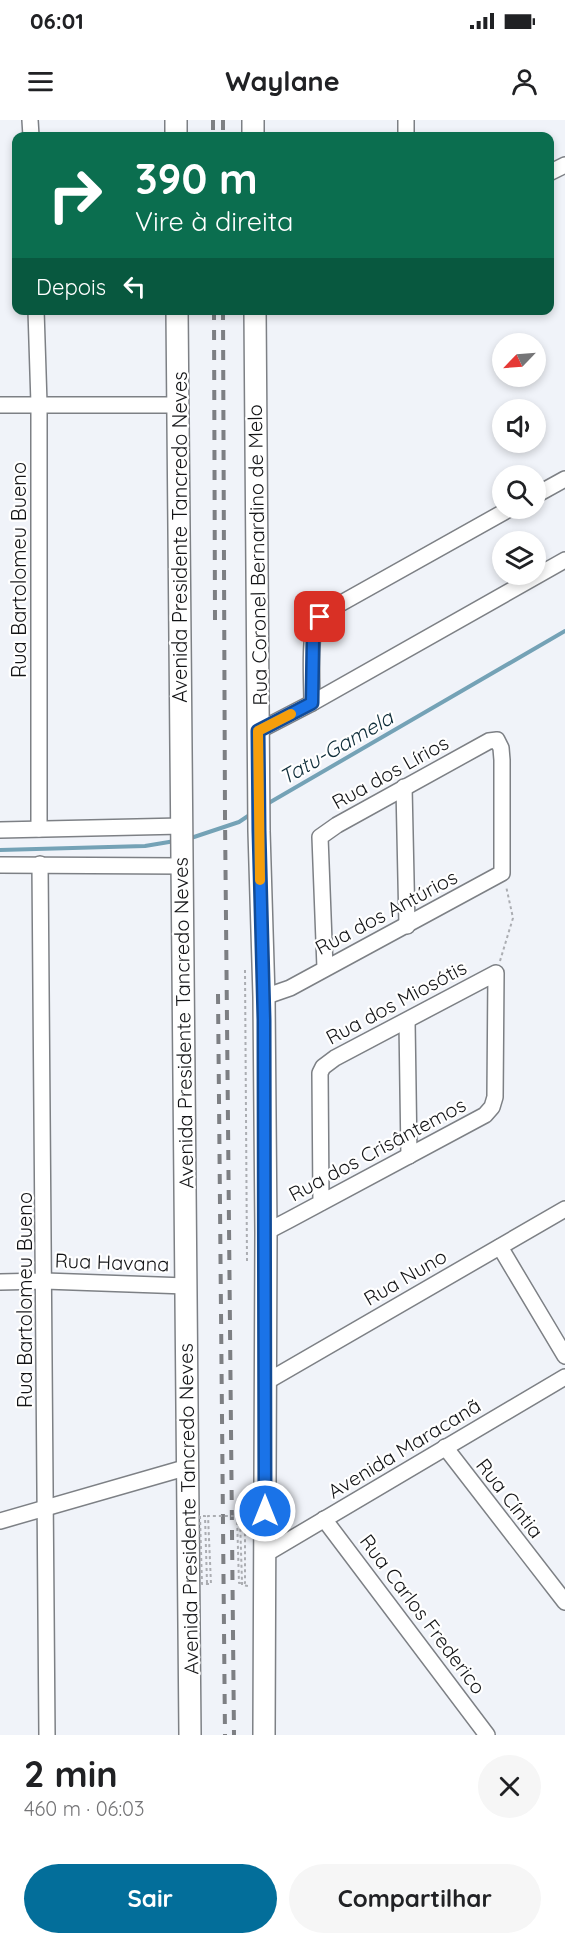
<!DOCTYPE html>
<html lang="pt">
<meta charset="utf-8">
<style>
body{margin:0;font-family:Quicksand,sans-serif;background:#f6f6f6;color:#202124;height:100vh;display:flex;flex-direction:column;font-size:22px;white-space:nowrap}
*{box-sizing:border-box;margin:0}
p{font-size:20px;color:#757577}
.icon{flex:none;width:33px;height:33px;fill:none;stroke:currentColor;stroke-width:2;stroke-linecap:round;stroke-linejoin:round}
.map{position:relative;height:1615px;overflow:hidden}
.sheet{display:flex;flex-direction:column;background:#fff;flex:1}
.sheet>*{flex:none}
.banner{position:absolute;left:12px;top:12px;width:542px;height:183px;border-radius:12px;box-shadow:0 3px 9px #0003;background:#0b6e4f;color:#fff;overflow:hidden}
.needle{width:39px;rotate:245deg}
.controls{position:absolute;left:492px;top:213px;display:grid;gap:12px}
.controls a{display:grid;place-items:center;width:54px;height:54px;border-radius:50%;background:#fff;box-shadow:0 3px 9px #0003;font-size:30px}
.pin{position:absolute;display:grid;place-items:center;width:51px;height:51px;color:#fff;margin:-26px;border-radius:12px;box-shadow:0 3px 9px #0006}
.me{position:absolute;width:66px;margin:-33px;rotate:0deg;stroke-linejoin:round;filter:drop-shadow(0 0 4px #0008)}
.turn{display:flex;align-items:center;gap:21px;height:126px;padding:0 24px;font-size:27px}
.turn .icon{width:78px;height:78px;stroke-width:2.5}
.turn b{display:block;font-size:42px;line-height:51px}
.then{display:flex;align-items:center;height:57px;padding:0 24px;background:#0003;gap:12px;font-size:22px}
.round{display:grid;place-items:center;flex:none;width:63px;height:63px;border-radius:32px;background:#f6f6f6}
.headline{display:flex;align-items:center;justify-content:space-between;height:102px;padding:0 24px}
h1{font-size:36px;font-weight:800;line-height:45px}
.primary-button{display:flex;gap:12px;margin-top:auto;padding:12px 24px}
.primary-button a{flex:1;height:69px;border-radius:36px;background:#036e9a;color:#fff;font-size:24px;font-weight:800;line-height:69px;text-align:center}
.primary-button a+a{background:#f6f6f6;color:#202124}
.status{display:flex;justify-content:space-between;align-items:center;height:42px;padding:0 30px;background:#fff;direction:ltr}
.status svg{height:16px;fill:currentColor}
header{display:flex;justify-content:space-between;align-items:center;height:78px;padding:0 24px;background:#fff;font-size:27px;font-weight:800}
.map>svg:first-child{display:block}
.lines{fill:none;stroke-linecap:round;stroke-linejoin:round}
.stream{stroke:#74a2b6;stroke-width:4}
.street-casing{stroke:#7d8085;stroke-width:18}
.secondary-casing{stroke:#7d8085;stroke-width:24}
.path{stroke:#abadb2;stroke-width:2;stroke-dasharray:3 3;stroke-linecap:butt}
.street{stroke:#fff;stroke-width:15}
.secondary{stroke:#fff;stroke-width:21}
.rail{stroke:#7d7f83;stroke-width:4;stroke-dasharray:10 10;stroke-linecap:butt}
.path-bridge{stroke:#abadb2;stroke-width:2;stroke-dasharray:3 3;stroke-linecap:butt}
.route-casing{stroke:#114b97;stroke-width:15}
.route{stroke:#1a73e8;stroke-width:10}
.slow{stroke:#f59e0b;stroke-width:10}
.labels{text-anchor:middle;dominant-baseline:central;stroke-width:4.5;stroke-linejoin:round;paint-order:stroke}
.street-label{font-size:20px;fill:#131416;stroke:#fff}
.water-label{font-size:21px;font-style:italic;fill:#0e2d39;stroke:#fff}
</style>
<div class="status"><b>06:01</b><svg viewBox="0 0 49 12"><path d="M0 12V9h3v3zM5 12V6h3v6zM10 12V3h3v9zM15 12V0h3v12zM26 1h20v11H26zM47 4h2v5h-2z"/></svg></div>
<header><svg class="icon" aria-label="menu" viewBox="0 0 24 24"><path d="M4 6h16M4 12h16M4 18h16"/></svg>Waylane<svg class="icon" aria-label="person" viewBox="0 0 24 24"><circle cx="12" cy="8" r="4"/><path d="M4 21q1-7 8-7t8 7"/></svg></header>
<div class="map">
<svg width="565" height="1615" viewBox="0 0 565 1615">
<rect width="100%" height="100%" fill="#f0f3f9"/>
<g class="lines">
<g class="stream">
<polyline points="267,684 565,511"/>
<polyline points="188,719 239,702 251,694"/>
<polyline points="0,730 145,726 175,721"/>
</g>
<defs>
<g id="street">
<polyline points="30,0 31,16"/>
<polyline points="406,0 406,16"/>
<polyline points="549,53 565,45"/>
<polyline points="36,190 39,284 39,709"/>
<polyline points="0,285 178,285"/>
<polyline points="536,375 565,359"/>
<path d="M312,583C312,566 309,516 316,503C319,497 324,494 329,490L511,388"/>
<polyline points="258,611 312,583 565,440"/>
<polyline points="404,667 407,806"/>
<polyline points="0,710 182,706"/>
<polyline points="40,744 47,1615"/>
<polyline points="0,745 182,746"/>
<polyline points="264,877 290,868 502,753 502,640 501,628 497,620 489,621 337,705 320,717 325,848"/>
<polyline points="407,901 409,1036"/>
<polyline points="266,1112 289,1100 485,995 492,987 495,977 496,853 335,938 323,947 320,953 321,1083"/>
<polyline points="500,1127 565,1236"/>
<polyline points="0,1162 45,1161 186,1166"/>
<polyline points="266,1262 565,1089"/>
<polyline points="445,1327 565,1482"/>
<polyline points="324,1399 487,1615"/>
<polyline points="0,1401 188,1347"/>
<polyline points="264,1435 565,1257"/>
</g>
<g id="secondary">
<polyline points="176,0 176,16"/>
<polyline points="253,0 253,16"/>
<polyline points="177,190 190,1615"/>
<polyline points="255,190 259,711 264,877 266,1112 264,1615"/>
</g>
</defs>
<use href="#street" class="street-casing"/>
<use href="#secondary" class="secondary-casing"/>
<g class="path">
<polyline points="500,841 513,798 506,766"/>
<polyline points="245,850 247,1141"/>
<polyline points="242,1462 242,1465 248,1466"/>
</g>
<use href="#street" class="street"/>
<use href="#secondary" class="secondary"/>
<g class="rail">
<polyline points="213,0 213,16"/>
<polyline points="223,0 223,16"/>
<polyline points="214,190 215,502"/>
<polyline points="223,190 225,697 234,1615"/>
<polyline points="218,874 225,1615"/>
</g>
<polyline class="path-bridge" points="207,1463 205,1396 200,1396 202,1464 211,1464 208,1396 237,1396 239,1463 245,1463 245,1400 240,1400 242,1462"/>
</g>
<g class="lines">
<defs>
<polyline id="route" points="265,1391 264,900 259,711 258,611 312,583 313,518 314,505 320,497"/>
</defs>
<use href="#route" class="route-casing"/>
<use href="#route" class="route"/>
<polyline class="slow" points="260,760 258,611 291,594"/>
</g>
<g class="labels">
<g class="street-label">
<text transform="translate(179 417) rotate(-90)">Avenida Presidente Tancredo Neves</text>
<text transform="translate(257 435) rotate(-91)">Rua Coronel Bernardino de Melo</text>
<text transform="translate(18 450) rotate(-90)">Rua Bartolomeu Bueno</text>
<text transform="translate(390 652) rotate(-29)">Rua dos Lírios</text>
<text transform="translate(386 792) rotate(-28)">Rua dos Antúrios</text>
<text transform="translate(396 882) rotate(-28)">Rua dos Miosótis</text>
<text transform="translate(183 903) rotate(-91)">Avenida Presidente Tancredo Neves</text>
<text transform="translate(377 1029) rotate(-28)">Rua dos Crisântemos</text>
<text transform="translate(112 1142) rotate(2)">Rua Havana</text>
<text transform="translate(405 1157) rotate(-30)">Rua Nuno</text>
<text transform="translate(24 1180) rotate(-90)">Rua Bartolomeu Bueno</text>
<text transform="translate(404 1328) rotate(-31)">Avenida Maracanã</text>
<text transform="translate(510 1378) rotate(52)">Rua Cíntia</text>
<text transform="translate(188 1389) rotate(-91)">Avenida Presidente Tancredo Neves</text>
<text transform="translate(423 1494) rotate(53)">Rua Carlos Frederico</text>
</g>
<g class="water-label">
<text transform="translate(336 627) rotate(-30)">Tatu-Gamela</text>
</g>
</g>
</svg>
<div class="controls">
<a><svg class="needle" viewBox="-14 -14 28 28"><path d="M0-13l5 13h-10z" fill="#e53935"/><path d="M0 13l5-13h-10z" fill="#757577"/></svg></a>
<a><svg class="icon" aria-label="sound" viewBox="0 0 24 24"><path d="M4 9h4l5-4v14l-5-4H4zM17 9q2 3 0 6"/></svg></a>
<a><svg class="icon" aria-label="search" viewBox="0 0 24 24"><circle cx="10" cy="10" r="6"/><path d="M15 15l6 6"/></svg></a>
<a><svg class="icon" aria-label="layers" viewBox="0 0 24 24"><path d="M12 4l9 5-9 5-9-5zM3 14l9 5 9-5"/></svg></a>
</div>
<div class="pin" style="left:320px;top:497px;background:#d93025"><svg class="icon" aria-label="arrive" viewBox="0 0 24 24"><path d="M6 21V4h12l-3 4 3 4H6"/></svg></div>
<svg class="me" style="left:265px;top:1391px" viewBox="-20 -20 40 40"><circle r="17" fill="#1a73e8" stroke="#fff" stroke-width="3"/><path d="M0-11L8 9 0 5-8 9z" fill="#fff"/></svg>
<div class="banner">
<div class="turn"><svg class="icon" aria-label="right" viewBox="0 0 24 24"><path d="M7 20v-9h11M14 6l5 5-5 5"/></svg><div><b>390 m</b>Vire à direita</div></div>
<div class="then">Depois<svg class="icon" aria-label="left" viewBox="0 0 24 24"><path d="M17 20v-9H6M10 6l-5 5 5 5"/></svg></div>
</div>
</div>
<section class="sheet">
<div class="headline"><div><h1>2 min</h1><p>460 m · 06:03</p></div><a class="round"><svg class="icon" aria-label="close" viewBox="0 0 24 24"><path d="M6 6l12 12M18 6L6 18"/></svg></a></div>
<div class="primary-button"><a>Sair</a><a>Compartilhar</a></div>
</section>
